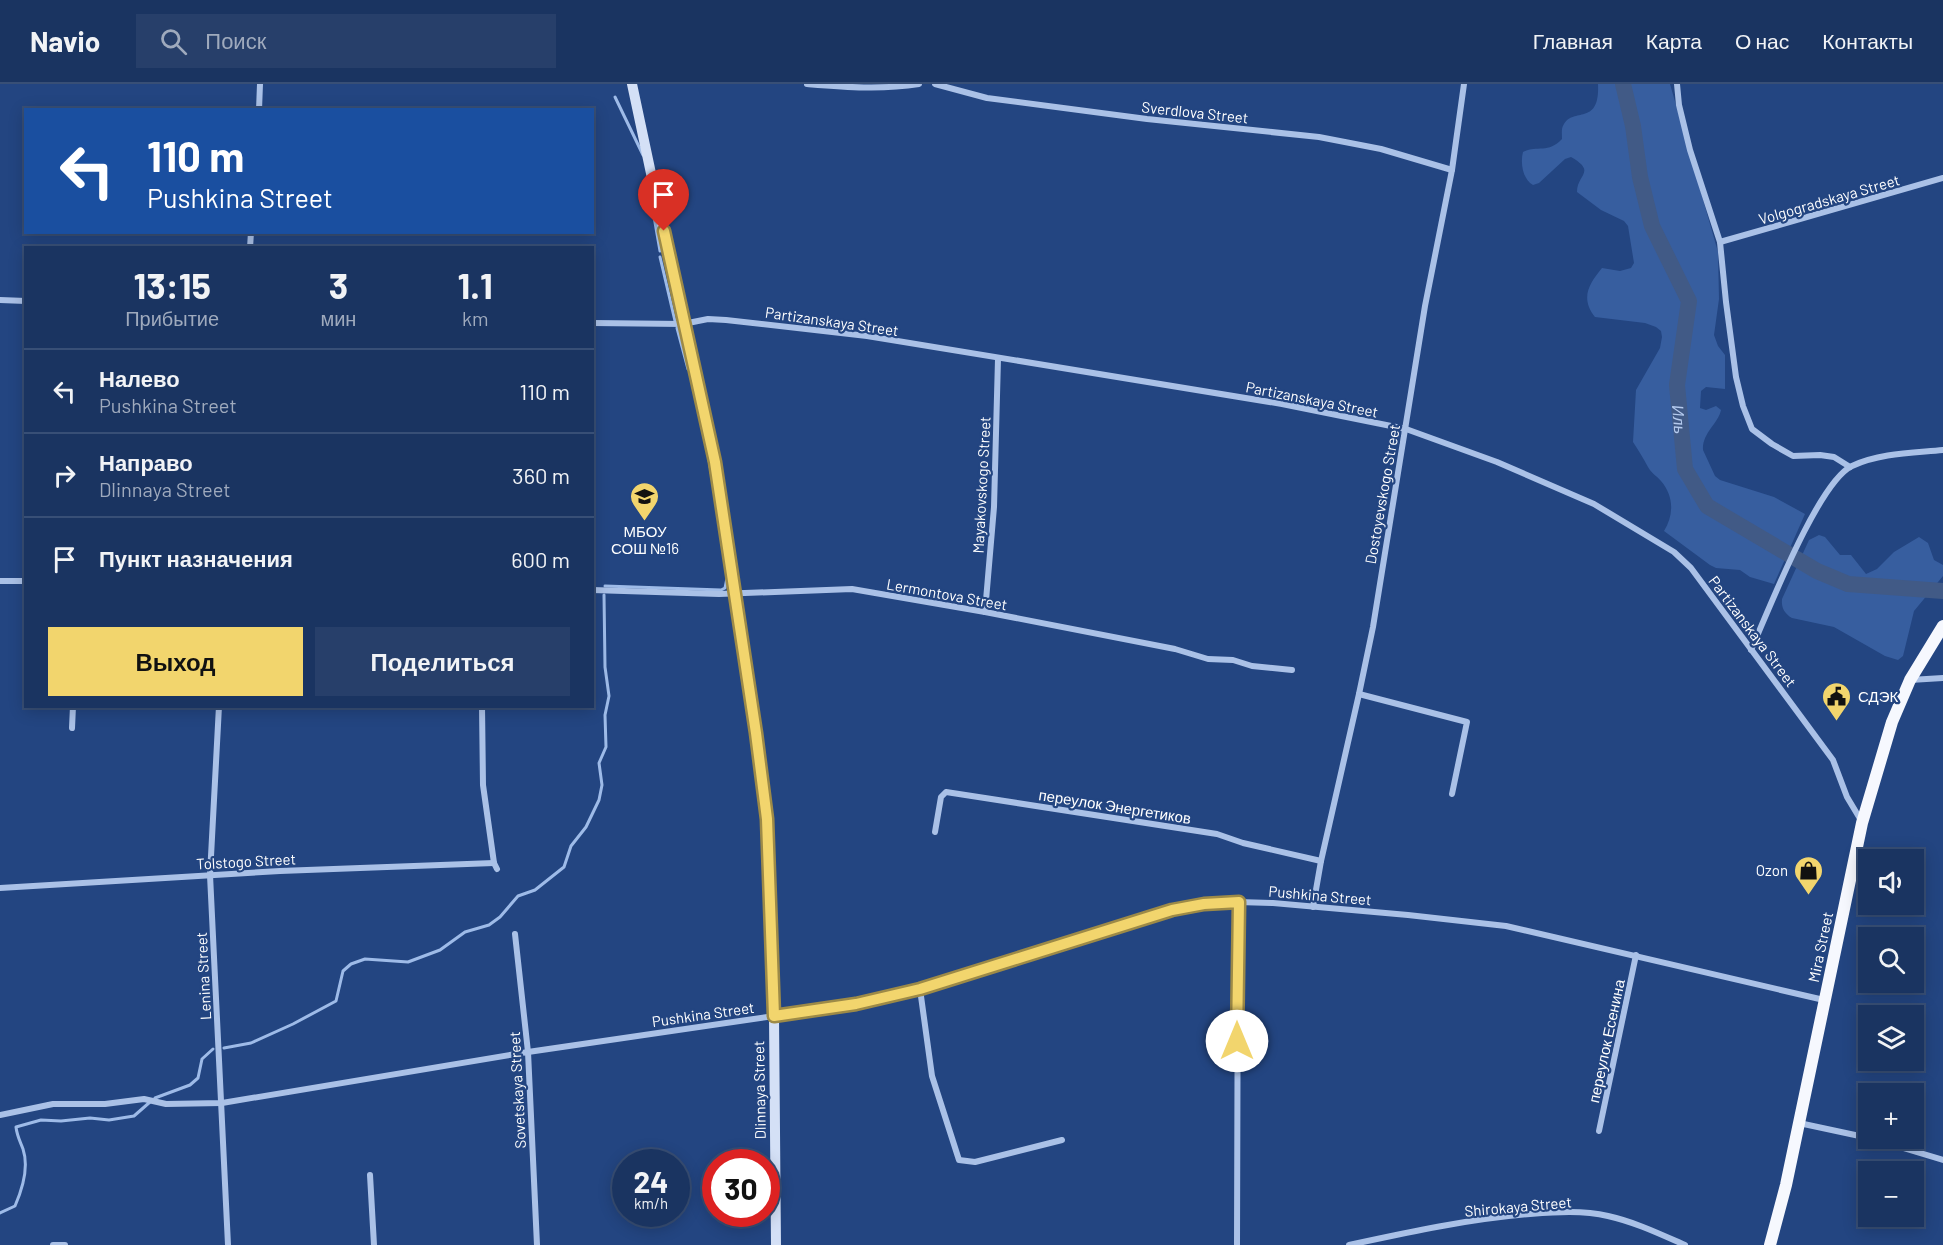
<!DOCTYPE html>
<html lang="ru">
<meta charset="utf-8">
<style>
body{margin:0;font-family:Barlow,sans-serif;background:#273f6a;color:#f1f3f6;height:100vh;display:flex;flex-direction:column;font-size:22px;white-space:nowrap}
*{box-sizing:border-box;margin:0}
p{font-size:20px;color:#9faabd}
.icon{flex:none;width:33px;height:33px;fill:none;stroke:currentColor;stroke-width:2;stroke-linecap:round;stroke-linejoin:round}
.map{position:relative;flex:1;overflow:hidden}
.details{position:absolute;left:24px;top:162px;width:570px;height:462px;display:flex;flex-direction:column;background:#1a3461;border-radius:0px;box-shadow:0 3px 15px #0003,0 0 0 2px #384f76}
.details>*{flex:none}
.banner{position:absolute;left:24px;top:24px;width:570px;height:126px;border-radius:0px;box-shadow:0 3px 15px #0003,0 0 0 2px #384f76;background:#1a4fa0;color:#fff;overflow:hidden}
.fabs{position:absolute;left:1858px;top:765px;display:grid;gap:12px}
.fabs a{display:grid;place-items:center;width:66px;height:66px;border-radius:0px;background:#1a3461;box-shadow:0 3px 15px #0003,0 0 0 2px #384f76;font-size:30px}
.speed{position:absolute;left:612px;top:1065px;display:flex;gap:12px;font-size:30px;font-weight:700;text-align:center}
.speed>*{display:grid;place-content:center;width:78px;height:78px;border-radius:50%;background:#1a3461;box-shadow:0 3px 15px #0003,0 0 0 2px #384f76;line-height:1}
.speed small{font-size:15px;font-weight:400}
.speed .limit{border:9px solid #d22;background:#fff;color:#111}
.pin{position:absolute;display:grid;place-items:center;width:51px;height:51px;color:#fff;margin:-62px -26px;border-radius:50% 50% 50% 0;rotate:-45deg;box-shadow:0 0 6px #0007}
.pin .icon{rotate:45deg}
.me{position:absolute;width:66px;margin:-33px;rotate:0deg;stroke-linejoin:round;filter:drop-shadow(0 0 4px #0008)}
.turn{display:flex;align-items:center;gap:21px;height:126px;padding:0 24px;font-size:27px}
.turn .icon{width:78px;height:78px;stroke-width:2.5}
.turn b{display:block;font-size:42px;line-height:51px}
.eta{display:flex;justify-content:space-evenly;align-items:center;height:102px;text-align:center}
.eta b{font-size:36px;font-weight:700;line-height:42px}
.cta{display:flex;gap:12px;margin-top:auto;padding:12px 24px}
.cta a{flex:1;height:69px;border-radius:0px;background:#f2d56d;color:#111;font-size:24px;font-weight:700;line-height:69px;text-align:center}
.cta a+a{background:#273f6a;color:#f1f3f6}
ul{padding:0;list-style:none}
li{display:flex;align-items:center;gap:18px;height:84px;padding:0 24px;border-top:2px solid #384f76}
li div{flex:1}
li b{display:block;font-size:22px}
li em{font-style:normal}
header{display:flex;align-items:center;gap:36px;box-sizing:border-box;height:84px;padding:0 30px;background:#1a3461;border-bottom:2px solid #384f76}
header strong{font-size:28px}
nav{display:flex;gap:33px;margin-inline-start:auto;font-size:21px}
.search{width:420px;height:54px;background:#273f6a;display:flex;align-items:center;gap:15px;box-sizing:border-box;padding:0 21px;border-radius:0px;color:#9faabd;font-size:22px}
.map>svg:first-child{display:block}
.green{fill:#375e9f}
.lines{fill:none;stroke-linecap:round;stroke-linejoin:round}
.stream{stroke:#9ebbe8;stroke-width:3}
.river{stroke:#415a86;stroke-width:16}
.minor{stroke:#aac1e7;stroke-width:6}
.secondary{stroke:#d4e0f6;stroke-width:10}
.trunk{stroke:#f6f8fe;stroke-width:12}
.route-casing{stroke:#9d8a47;stroke-width:15}
.route{stroke:#f2d56d;stroke-width:10}
.labels{text-anchor:middle;dominant-baseline:central;stroke-width:4.5;stroke-linejoin:round;paint-order:stroke}
.street-label{font-size:15px;fill:#fff;stroke:#234581}
.poi-label{font-size:15px;fill:#fff;stroke:#234581}
.water-label{font-size:16px;font-style:italic;fill:#b5cbef;stroke:#234581}
</style>
<header>
<strong>Navio</strong>
<div class="search"><svg class="icon" aria-label="search" viewBox="0 0 24 24"><circle cx="10" cy="10" r="6"/><path d="M15 15l6 6"/></svg>Поиск</div>
<nav><a>Главная</a><a>Карта</a><a>О нас</a><a>Контакты</a></nav>
</header>
<div class="map">
<svg width="1943" height="1161" viewBox="0 0 1943 1161">
<rect width="100%" height="100%" fill="#234581"/>
<g class="green">
<path d="M1598,0H1670L1718,168L1719,215L1714,251L1718,262L1725,271V305L1706,303L1701,307L1700,324L1706,326L1716,322L1721,326C1718,340 1702,349 1703,366L1715,392L1720,396L1774,413L1805,430L1774,500L1750,493L1740,486L1716,484L1710,481L1664,447C1674,431 1674,412 1661,397C1657,392 1651,389 1648,383C1643,374 1639,367 1633,358L1636,306L1660,264L1662,253L1661,247L1656,243L1645,239L1595,233C1580,214 1589,200 1602,184L1620,187L1631,184L1634,179L1628,142L1624,137L1601,126L1577,108C1577,90 1597,88 1571,73L1565,75L1539,99L1533,101C1523,96 1520,79 1523,68C1537,61 1548,70 1562,55C1562,50 1561,44 1564,40C1574,23 1600,42 1598,0Z"/>
<path d="M1819,451L1825,453L1840,471H1851L1866,490L1877,485L1894,468L1919,453L1928,459L1934,476L1943,481V492L1914,527L1903,572L1898,576L1885,572L1834,543L1792,534C1785,530 1781,524 1782,515L1809,456Z"/>
</g>
<g class="lines">
<g class="stream">
<polyline points="615,13 643,71"/>
<polyline points="649,104 660,167"/>
<polyline points="660,173 675,237"/>
<polyline points="677,244 688,285"/>
<polyline points="708,370 714,405"/>
<polyline points="605,502 721,506 725,504 727,494"/>
<polyline points="224,964 251,959 293,940 336,917 343,887 351,880 365,875 408,878 440,866 465,848 489,841 500,833 518,812 535,806 564,783 571,762 586,743 599,716 602,701 599,679 606,663 605,631 609,612 605,583 604,511"/>
<polyline points="155,1014 190,1001 198,994 202,975 213,965"/>
<path d="M0,1129L15,1122C22,1106 29,1083 23,1065C20,1057 17,1052 16,1043L41,1036L61,1037L90,1034L109,1036L134,1032L150,1018"/>
</g>
<path class="river" id="s1" d="M1623,0L1633,42L1640,93L1652,142L1689,217L1677,301L1685,385L1707,422L1817,487L1848,500L1943,507"/>
<g class="minor">
<path d="M807,0C845,3 881,6 919,0"/>
<polyline points="935,0 987,14 1147,35 1319,53 1381,65 1452,86"/>
<polyline points="1677,0 1679,21 1690,66 1720,158 1726,218 1736,293 1743,322 1752,345 1772,360 1793,372 1820,371 1834,373 1850,383"/>
<polyline points="259,26 260,0"/>
<polyline points="1720,158 1943,94"/>
<polyline points="250,164 251,148"/>
<polyline points="0,216 26,217"/>
<polyline points="592,239 683,240 708,235 726,236 867,252 1282,320 1406,345 1497,378 1594,420 1674,468 1691,484 1833,676 1847,713 1862,738"/>
<polyline points="0,497 26,497"/>
<polyline points="592,506 719,510 852,505 985,528 1175,565 1208,575 1233,576 1252,582 1292,586"/>
<polyline points="985,528 994,423 998,275"/>
<path d="M1751,566C1768,528 1818,398 1852,382C1880,369 1913,369 1943,366"/>
<polyline points="1910,596 1943,594"/>
<polyline points="1359,610 1467,638 1452,710"/>
<polyline points="219,622 210,791 228,1161"/>
<polyline points="482,622 483,701 494,779 497,785"/>
<polyline points="72,644 73,622"/>
<polyline points="935,748 941,713 946,708 1217,750 1243,759 1321,777"/>
<polyline points="0,804 280,787 494,779"/>
<polyline points="1313,823 1321,777 1359,610 1373,543 1425,222 1452,86 1464,0"/>
<polyline points="515,850 528,968 537,1161"/>
<polyline points="920,905 932,992 959,1076 975,1078 1062,1056"/>
<polyline points="0,1031 53,1020 105,1020 144,1015 166,1020 222,1019 528,968 856,920 920,905 1172,826 1204,820 1238,818 1273,819 1408,831 1506,842 1824,916"/>
<polyline points="1799,1039 1869,1054"/>
<polyline points="1599,1047 1636,871"/>
<polyline points="1870,1054 1943,1076"/>
<polyline points="370,1091 374,1161"/>
<polyline points="53,1161 65,1161"/>
<polyline points="1237,1161 1238,818"/>
<path d="M1349,1161C1409,1148 1469,1135 1530,1130C1556,1128 1583,1126 1608,1132C1635,1138 1660,1150 1685,1161"/>
</g>
<polyline class="secondary" points="632,0 683,240 715,378 767,735 774,932 776,1161"/>
<polyline class="trunk" points="1770,1161 1786,1101 1862,739 1892,638 1910,596 1943,542"/>
</g>
<g class="lines">
<defs>
<polyline id="route" points="664,147 715,378 756,649 767,735 774,932 856,920 920,905 1172,826 1204,820 1239,818 1237,957"/>
</defs>
<use href="#route" class="route-casing"/>
<use href="#route" class="route"/>
</g>
<defs>
<symbol id="school-pin" viewBox="-11 -11 22 30"><path d="M0 17L-7.5 6A9.5 9.5 0 1 1 7.5 6Z" fill="#f2d56d" stroke="#234581"/><path d="M0-5L7-2L0 1L-7-2ZM-4 1L0 2.5L4 1V4Q0 6-4 4Z" fill="#111"/></symbol>
<symbol id="civic-pin" viewBox="-11 -11 22 30"><path d="M0 17L-7.5 6A9.5 9.5 0 1 1 7.5 6Z" fill="#f2d56d" stroke="#234581"/><path d="M-.6-6.5H3V-4.5H.6V-3L4-1V1h2V6H-6V1h2V-1L-.6-3ZM-1.2 2.5V6h2.4V2.5Z" fill="#111"/></symbol>
<symbol id="shop-pin" viewBox="-11 -11 22 30"><path d="M0 17L-7.5 6A9.5 9.5 0 1 1 7.5 6Z" fill="#f2d56d" stroke="#234581"/><path d="M-5-2.5h2.3a2.7 3.5 0 0 1 5.4 0H5L5.5 6h-11ZM-1.5-2.5h3a1.5 2.3 0 0 0-3 0Z" fill="#111"/></symbol>
</defs>
<g fill-rule="evenodd">
<use href="#school-pin" x="628" y="396" width="33" height="45"/>
<use href="#civic-pin" x="1820" y="596" width="33" height="45"/>
<use href="#shop-pin" x="1792" y="770" width="33" height="45"/>
</g>
<g class="labels">
<g class="street-label">
<text transform="translate(1195 28) rotate(6)">Sverdlova Street</text>
<text transform="translate(1829 115) rotate(-16)">Volgogradskaya Street</text>
<text transform="translate(832 237) rotate(8)">Partizanskaya Street</text>
<text transform="translate(1312 315) rotate(11)">Partizanskaya Street</text>
<text transform="translate(981 401) rotate(-87)">Mayakovskogo Street</text>
<text transform="translate(1382 410) rotate(-80)">Dostoyevskogo Street</text>
<text transform="translate(947 510) rotate(10)">Lermontova Street</text>
<text transform="translate(1753 547) rotate(53)">Partizanskaya Street</text>
<text transform="translate(1115 722) rotate(9)">переулок Энергетиков</text>
<text transform="translate(246 777) rotate(-3)">Tolstogo Street</text>
<text transform="translate(1320 811) rotate(5)">Pushkina Street</text>
<text transform="translate(1820 863) rotate(-78)">Mira Street</text>
<text transform="translate(203 892) rotate(-93)">Lenina Street</text>
<text transform="translate(703 930) rotate(-8)">Pushkina Street</text>
<text transform="translate(1606 957) rotate(-78)">переулок Есенина</text>
<text transform="translate(517 1006) rotate(-93)">Sovetskaya Street</text>
<text transform="translate(759 1006) rotate(-91)">Dlinnaya Street</text>
<text transform="translate(1518 1122) rotate(-5)">Shirokaya Street</text>
</g>
<g class="poi-label">
<text x="645" y="447">МБОУ<tspan x="645" dy="17">СОШ №16</tspan></text>
<text x="1858" y="612" text-anchor="start">СДЭК</text>
<text x="1788" y="786" text-anchor="end">Ozon</text>
</g>
<g class="water-label">
<text stroke="none"><textPath href="#s1" startOffset="348">Иль</textPath></text>
</g>
</g>
</svg>
<div class="fabs">
<a><svg class="icon" aria-label="sound" viewBox="0 0 24 24"><path d="M4 9h4l5-4v14l-5-4H4zM17 9q2 3 0 6"/></svg></a>
<a><svg class="icon" aria-label="search" viewBox="0 0 24 24"><circle cx="10" cy="10" r="6"/><path d="M15 15l6 6"/></svg></a>
<a><svg class="icon" aria-label="layers" viewBox="0 0 24 24"><path d="M12 4l9 5-9 5-9-5zM3 14l9 5 9-5"/></svg></a>
<a>+</a>
<a>−</a>
</div>
<div class="speed"><div>24<small>km/h</small></div><div class="limit">30</div></div>
<div class="pin" style="left:664px;top:147px;background:#d93025"><svg class="icon" aria-label="arrive" viewBox="0 0 24 24"><path d="M6 21V4h12l-3 4 3 4H6"/></svg></div>
<svg class="me" style="left:1237px;top:957px" viewBox="-20 -20 40 40"><circle r="19" fill="#fff"/><path d="M0-13L10 11 0 6-10 11z" fill="#f2d56d"/></svg>
<div class="banner">
<div class="turn"><svg class="icon" aria-label="left" viewBox="0 0 24 24"><path d="M17 20v-9H6M10 6l-5 5 5 5"/></svg><div><b>110 m</b>Pushkina Street</div></div>
</div>
<section class="details">
<div class="eta">
<div><b>13:15</b><p>Прибытие</p></div>
<div><b>3</b><p>мин</p></div>
<div><b>1.1</b><p>km</p></div>
</div>
<ul>
<li><svg class="icon" aria-label="left" viewBox="0 0 24 24"><path d="M17 20v-9H6M10 6l-5 5 5 5"/></svg><div><b>Налево</b><p>Pushkina Street</p></div><em>110 m</em></li>
<li><svg class="icon" aria-label="right" viewBox="0 0 24 24"><path d="M7 20v-9h11M14 6l5 5-5 5"/></svg><div><b>Направо</b><p>Dlinnaya Street</p></div><em>360 m</em></li>
<li><svg class="icon" aria-label="arrive" viewBox="0 0 24 24"><path d="M6 21V4h12l-3 4 3 4H6"/></svg><div><b>Пункт назначения</b></div><em>600 m</em></li>
</ul>
<div class="cta"><a>Выход</a><a>Поделиться</a></div>
</section>
</div>
